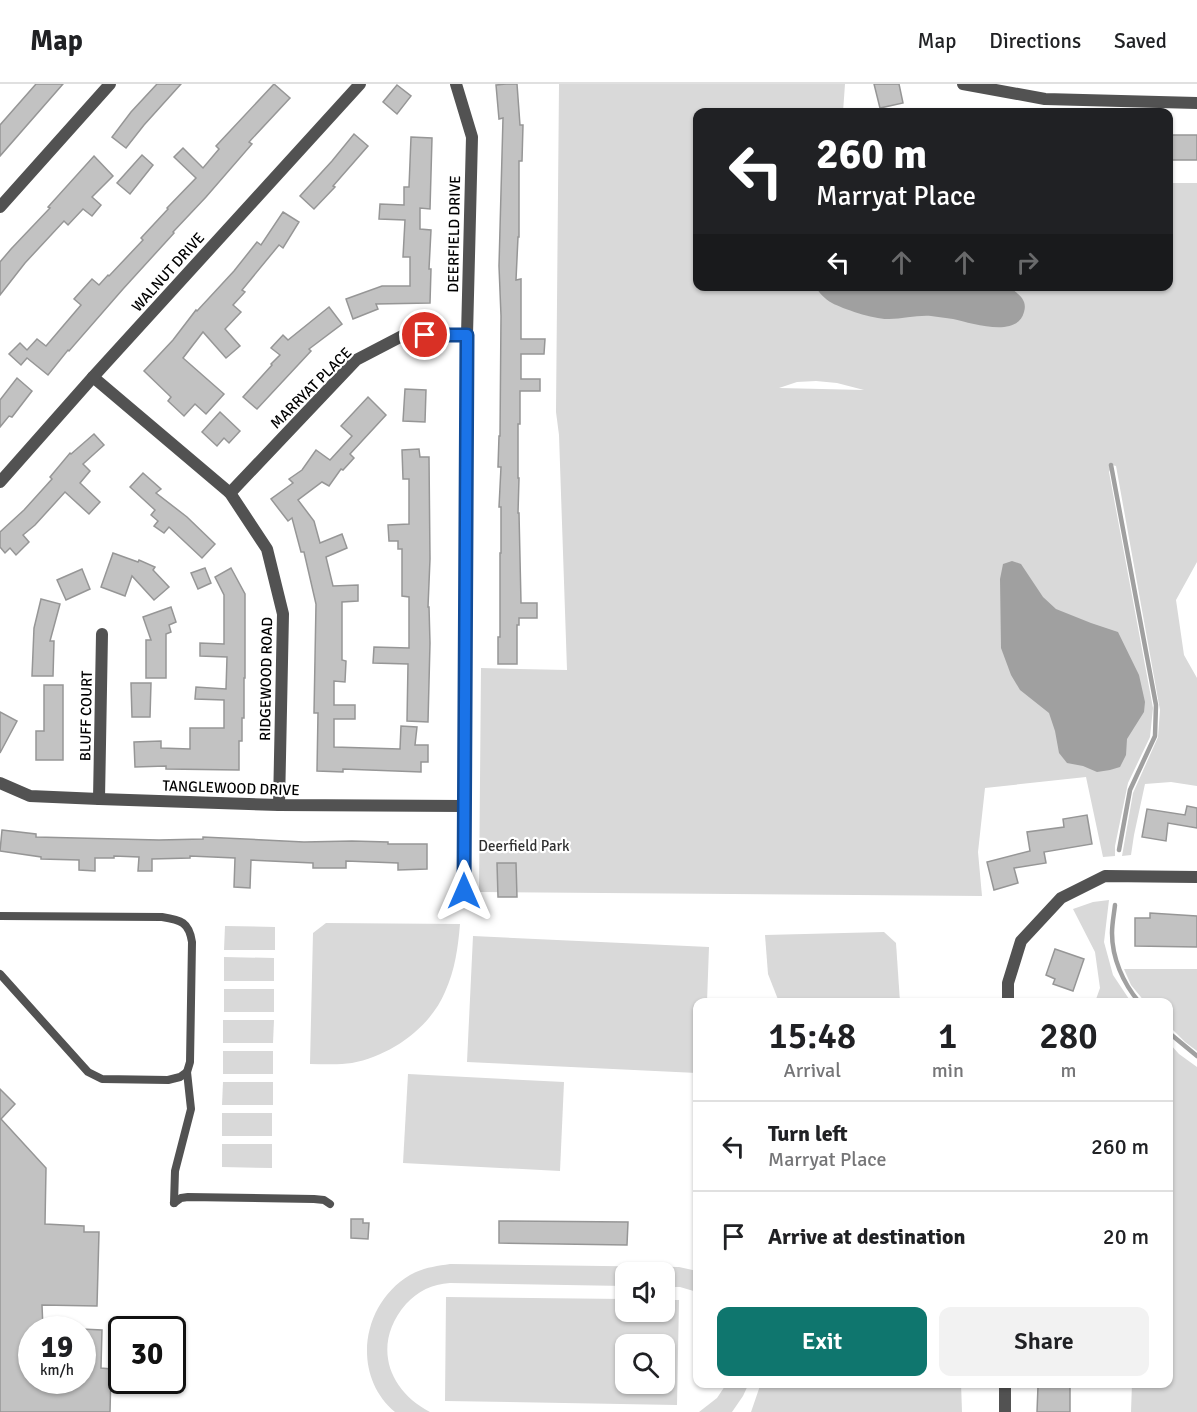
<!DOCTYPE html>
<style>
body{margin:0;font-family:Signika,sans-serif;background:#f2f2f2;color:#202124;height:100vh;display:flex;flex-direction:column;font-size:22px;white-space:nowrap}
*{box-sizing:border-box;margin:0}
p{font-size:20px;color:#757577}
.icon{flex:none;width:33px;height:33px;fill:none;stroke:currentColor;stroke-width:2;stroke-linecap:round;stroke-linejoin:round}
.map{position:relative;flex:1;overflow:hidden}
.details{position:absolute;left:693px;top:914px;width:480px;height:390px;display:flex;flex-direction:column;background:#fff;border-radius:12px;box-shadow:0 2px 4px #0004}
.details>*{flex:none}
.top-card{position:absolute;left:693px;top:24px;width:480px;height:183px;border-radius:12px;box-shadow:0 2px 4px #0004;background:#202124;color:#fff;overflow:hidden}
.controls{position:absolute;left:615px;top:1178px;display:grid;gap:12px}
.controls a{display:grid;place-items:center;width:60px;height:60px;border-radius:12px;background:#fff;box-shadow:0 2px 4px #0004;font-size:30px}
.speed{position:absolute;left:18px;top:1232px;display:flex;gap:12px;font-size:30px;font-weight:700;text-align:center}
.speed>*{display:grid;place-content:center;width:78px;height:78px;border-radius:50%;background:#fff;box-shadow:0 2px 4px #0004;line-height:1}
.speed small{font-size:15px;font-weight:400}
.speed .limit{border:3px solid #111;border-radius:9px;background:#fff;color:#111}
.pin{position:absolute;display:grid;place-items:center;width:51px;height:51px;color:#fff;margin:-26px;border:3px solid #fff;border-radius:50%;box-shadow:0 2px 6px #0007}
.me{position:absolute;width:66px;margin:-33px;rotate:0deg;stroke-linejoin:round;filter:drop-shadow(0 0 4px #0008)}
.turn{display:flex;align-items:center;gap:21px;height:126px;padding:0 24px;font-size:27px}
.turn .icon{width:78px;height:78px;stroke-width:2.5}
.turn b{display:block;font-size:42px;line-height:51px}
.lanes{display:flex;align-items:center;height:57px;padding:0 24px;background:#0003;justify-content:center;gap:30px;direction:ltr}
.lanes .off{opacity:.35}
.eta{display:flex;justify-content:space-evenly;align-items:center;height:102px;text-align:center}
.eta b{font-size:36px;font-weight:600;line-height:42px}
.button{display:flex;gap:12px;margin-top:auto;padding:12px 24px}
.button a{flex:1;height:69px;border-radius:12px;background:#0f766e;color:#fff;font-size:24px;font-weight:600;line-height:69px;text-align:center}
.button a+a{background:#f2f2f2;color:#202124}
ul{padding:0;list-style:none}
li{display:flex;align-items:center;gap:18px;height:90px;padding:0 24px;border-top:2px solid #e0e0e0}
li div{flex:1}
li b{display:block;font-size:22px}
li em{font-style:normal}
header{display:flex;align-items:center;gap:36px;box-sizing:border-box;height:84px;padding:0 30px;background:#fff;border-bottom:2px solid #e0e0e0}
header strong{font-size:28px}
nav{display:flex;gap:33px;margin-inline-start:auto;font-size:21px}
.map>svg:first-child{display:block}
.green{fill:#d9d9d9;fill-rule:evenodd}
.water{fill:#a0a0a0}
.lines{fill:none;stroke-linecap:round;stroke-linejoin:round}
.stream{stroke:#a0a0a0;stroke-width:4.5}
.building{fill:#c2c2c2;stroke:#969696;stroke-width:1.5}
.lane{stroke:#525252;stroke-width:8}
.street{stroke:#525252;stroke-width:12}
.route-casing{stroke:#114b97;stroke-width:15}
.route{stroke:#1a73e8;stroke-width:10}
.labels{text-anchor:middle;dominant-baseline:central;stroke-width:4.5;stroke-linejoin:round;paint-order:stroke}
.street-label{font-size:15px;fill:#000;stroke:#fff}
.park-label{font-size:15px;fill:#303030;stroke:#fff}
</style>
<header>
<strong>Map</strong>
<nav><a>Map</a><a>Directions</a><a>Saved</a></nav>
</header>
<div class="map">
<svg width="1197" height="1328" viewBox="0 0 1197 1328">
<rect width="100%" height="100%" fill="#fff"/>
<g class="green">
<path d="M559,0H845L843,28H698V202H1168L1169,99H1197V478L1176,516L1184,571L1197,594V702L1171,698L1145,700L1134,751L1131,771L1122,772L1133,709L1158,653L1160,626L1116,382L1112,381L1109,388L1153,624L1150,653L1128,699L1115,762V772L1103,773L1086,693L985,704L978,768L982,812L479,808L481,584L567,586L559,351L556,328ZM816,297L837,299L864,306L779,304L797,298Z"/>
<polygon points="1109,816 1104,858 1113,891 1131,918 1095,918 1100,904 1095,868 1073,825 1093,818"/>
<path d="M326,839L460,840C458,864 455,886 445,908C430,944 390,972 352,979C339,981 324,980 310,980L313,849Z"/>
<polygon points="225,842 275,843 275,866 224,866"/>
<polygon points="884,848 896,859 900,918 779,918 768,890 765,851"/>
<polygon points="473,852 709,863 707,918 698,918 697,989 467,978"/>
<polygon points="224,873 274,874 274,897 224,897"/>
<polygon points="1124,885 1197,885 1197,967 1185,958 1169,942 1168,918 1145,918 1131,901"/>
<rect x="224" y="905" width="50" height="23"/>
<polygon points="223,936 274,936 273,959 223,959"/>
<polygon points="1169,959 1179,970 1197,983 1197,1328 1131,1328 1132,1299 1168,1299"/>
<rect x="223" y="967" width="50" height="23"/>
<polygon points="408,990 564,998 560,1087 403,1079"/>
<polygon points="223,998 273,998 273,1021 222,1021"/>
<rect x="222" y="1029" width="50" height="23"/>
<polygon points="222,1060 272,1060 272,1084 222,1083"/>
<path d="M450,1180L679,1183L697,1187V1208L680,1203H665L664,1188H626L625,1202L450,1199C432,1200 418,1207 406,1220C372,1259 387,1306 430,1328H395C351,1291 361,1220 410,1191C422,1184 436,1182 450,1180Z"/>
<path d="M446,1213L625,1215L626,1227H664L665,1216H679L677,1321L445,1317ZM626,1260H664V1299H626Z"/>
<polygon points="727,1299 749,1299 743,1312 732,1328 699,1328 717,1314"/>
<polygon points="761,1299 961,1299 962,1328 751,1328"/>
</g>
<g class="water">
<path d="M816,203H1009C1017,209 1028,215 1024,228C1017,255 972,239 953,235C946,234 938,233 931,232C917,231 903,235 889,235C876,236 843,225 832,219C825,215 819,209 816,203Z"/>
<polygon points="1012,477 1021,480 1043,513 1056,525 1091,539 1118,548 1139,591 1145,618 1144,628 1127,655 1126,671 1120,683 1110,686 1097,688 1083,682 1067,679 1059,669 1055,647 1049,629 1020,606 1011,591 1001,564 1000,495 1003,480"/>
</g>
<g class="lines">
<g class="stream">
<polyline points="1111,381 1156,621 1155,652 1130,706 1119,766"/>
<path d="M1115,821C1114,830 1112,840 1112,849C1112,874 1123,899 1139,918"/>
<polyline points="1168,948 1197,972"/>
</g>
</g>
<g class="building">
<polygon points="36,0 63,0 0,72 0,41"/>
<polygon points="157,0 181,0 144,41 126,64 112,53 131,28"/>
<polygon points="274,0 290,14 249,58 252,60 206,113 173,148 174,149 123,205 69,267 68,266 48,291 27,274 21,281 9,270 20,259 27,266 37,255 46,262 81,221 74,215 92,195 99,201 108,191 109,192 143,156 141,154 168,125 167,124 196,94 174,73 183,64 203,84 219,65 216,62"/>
<polygon points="506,0 517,0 520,41 523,41 522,77 519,77 519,153 518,153 516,196 521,195 521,255 545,255 544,270 521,270 521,295 540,295 540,307 520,307 520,340 518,340 518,394 519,394 518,429 519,429 521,519 537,519 537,534 519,534 519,541 517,541 517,580 498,580 498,553 500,553 500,469 501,469 501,423 499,423 501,383 498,383 499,352 500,352 501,232 499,182 503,34 499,35 496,1"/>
<polygon points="874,0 899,0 903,19 880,24"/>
<polygon points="397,1 411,12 397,30 383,18"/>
<polygon points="354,50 368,62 333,102 335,103 314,125 300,112 332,77"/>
<rect x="1168" y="51" width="29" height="25"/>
<polygon points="411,53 432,54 430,125 420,124 420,145 431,146 429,185 431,185 430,219 376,220 378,225 353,235 346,215 382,202 410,202 410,173 403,173 405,136 379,135 380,120 404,121 404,103 409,103"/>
<polygon points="142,71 153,81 130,110 117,99"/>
<polygon points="94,72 113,92 92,113 101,121 92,132 83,125 68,141 64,137 25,179 0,211 0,178 11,165 50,124 48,123"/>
<polygon points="283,128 299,138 283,164 279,161 242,206 245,208 233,221 241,228 225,245 240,262 226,274 203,248 183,274 224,310 206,330 195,320 184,332 168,317 171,313 144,287 173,256 196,226 197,227 234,187 257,158 261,161"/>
<polygon points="329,223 342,240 309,265 311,267 257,325 243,313 272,281 271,280 280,271 271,264 283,251 288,256"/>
<polygon points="17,294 32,307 12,333 9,332 0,343 0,316"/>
<polygon points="405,305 426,306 425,338 403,337"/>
<polygon points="368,313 386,331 350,370 354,374 343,386 341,385 329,402 322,398 298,416 314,437 320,459 342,450 347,464 326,473 333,502 358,501 358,517 342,518 342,576 346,577 345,598 334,597 334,621 355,621 355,635 334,635 334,663 400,665 401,642 417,643 415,661 428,661 428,678 421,678 421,688 343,685 343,688 317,687 318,629 314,629 316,520 304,468 301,468 292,434 288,437 271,415 293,399 289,395 302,386 316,366 330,376 352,352 341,342"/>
<polygon points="220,328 240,347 229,359 224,354 217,362 202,348"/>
<polygon points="94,350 104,361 83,380 90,387 80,399 100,418 89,430 65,408 35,441 23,451 29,458 16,471 10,464 5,469 0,463 0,448 24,426 52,395 50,393 70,369 71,370"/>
<polygon points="419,365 420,373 429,373 430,475 428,523 429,523 430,559 428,638 407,637 408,580 373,579 374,563 409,564 409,513 402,512 402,465 398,465 398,457 389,457 388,441 409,440 409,395 403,395 402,366"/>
<polygon points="143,389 161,405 156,409 187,433 215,460 202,474 169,443 164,449 154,442 158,437 151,431 155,426 130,403"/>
<polygon points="113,469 138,478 139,476 155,483 153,486 169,503 154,516 132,492 125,512 101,503"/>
<polygon points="205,484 211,499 198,505 191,489"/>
<polygon points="231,484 245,510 245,594 244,594 244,634 242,634 242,657 239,657 239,686 166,685 166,682 135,683 134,658 161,657 161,664 190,665 190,644 224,644 224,616 195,615 196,603 226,605 227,573 200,572 200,559 224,560 224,511 215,493"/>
<polygon points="82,485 90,505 66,516 57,496"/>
<polygon points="41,515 60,520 50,557 54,557 53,592 32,592 34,544"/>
<polygon points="171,523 176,538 169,541 171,548 166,550 166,594 146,594 146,556 151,556 143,533"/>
<polygon points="131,599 151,599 150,633 132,633"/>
<polygon points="44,601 63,601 63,676 36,676 36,647 44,647"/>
<polygon points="0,628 17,637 0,669"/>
<polygon points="1187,722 1197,724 1197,744 1168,739 1166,757 1142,753 1147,725 1185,731"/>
<polygon points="1087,731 1092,760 1044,768 1046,779 1014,784 1018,799 994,806 987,778 1030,767 1027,748 1064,743 1063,735"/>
<polygon points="2,746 36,750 36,753 159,756 203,755 203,753 304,758 352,757 388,758 388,760 427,760 427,785 398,786 398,779 346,777 346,784 313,784 313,779 251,776 250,804 234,803 235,774 190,772 190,774 152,775 152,787 138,787 139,773 114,772 114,774 95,774 95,787 79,786 79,776 41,775 41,773 0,767"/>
<polygon points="497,779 516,779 517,813 498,813"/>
<polygon points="1150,829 1197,832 1197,863 1135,862 1135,834 1150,834"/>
<polygon points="1055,865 1084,875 1073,907 1053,900 1055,895 1046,891"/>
<polygon points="0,1005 15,1020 1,1035 46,1084 45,1140 84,1142 84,1148 99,1148 97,1222 42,1221 43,1245 32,1245 32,1296 82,1296 82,1245 102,1246 101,1284 111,1285 110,1328 0,1328"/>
<polygon points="351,1135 363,1135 363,1139 369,1139 368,1155 351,1154"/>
<polygon points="499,1137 628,1138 627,1161 499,1159"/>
<polygon points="1038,1302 1070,1302 1070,1328 1037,1328"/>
</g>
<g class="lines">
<g class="lane">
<path d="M0,832L162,833C181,836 189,838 192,858L190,978L187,988L180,993L168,996L102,995L88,988L0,890"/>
<polyline points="174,1119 181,1114 188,1113 314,1115 324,1116 330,1120"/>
<polyline points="174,1119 175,1087 191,1025 187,988"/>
</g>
<g class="street">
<polyline points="456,0 472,53 467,251 464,807"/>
<polyline points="963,0 1045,15 1197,19"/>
<polyline points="0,123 110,0"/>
<polyline points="93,293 230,409 267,465 283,530 279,721"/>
<polyline points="0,398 93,293 360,0"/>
<polyline points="230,409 356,276 404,251 467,251"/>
<polyline points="0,699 30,712 99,715 279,721 464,722"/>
<polyline points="99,715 102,550"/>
<polyline points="1008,918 1008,899 1021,857 1061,814 1105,792 1197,793"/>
<polyline points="1005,1328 1005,1299"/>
</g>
</g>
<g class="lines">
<defs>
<polyline id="route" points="425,251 467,251 464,807"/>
</defs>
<use href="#route" class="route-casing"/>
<use href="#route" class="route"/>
</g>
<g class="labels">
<g class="street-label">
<text transform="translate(454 150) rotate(-89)">DEERFIELD DRIVE</text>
<text transform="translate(168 188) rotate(-48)">WALNUT DRIVE</text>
<text transform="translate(311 304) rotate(-45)">MARRYAT PLACE</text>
<text transform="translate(266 595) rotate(-89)">RIDGEWOOD ROAD</text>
<text transform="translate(86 632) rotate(-89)">BLUFF COURT</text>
<text transform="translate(231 704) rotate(2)">TANGLEWOOD DRIVE</text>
</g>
<g class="park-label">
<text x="524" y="762">Deerfield Park</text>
</g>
</g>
</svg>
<div class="controls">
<a><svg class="icon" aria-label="sound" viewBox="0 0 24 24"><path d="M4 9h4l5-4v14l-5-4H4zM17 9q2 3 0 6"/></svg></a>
<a><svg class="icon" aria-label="search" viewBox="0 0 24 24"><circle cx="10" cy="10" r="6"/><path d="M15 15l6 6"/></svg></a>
</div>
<div class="speed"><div>19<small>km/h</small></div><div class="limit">30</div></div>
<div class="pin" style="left:425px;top:251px;background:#d93025"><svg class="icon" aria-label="arrive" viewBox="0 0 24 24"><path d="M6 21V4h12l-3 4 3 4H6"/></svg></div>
<svg class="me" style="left:464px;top:807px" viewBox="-20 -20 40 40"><path d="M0-17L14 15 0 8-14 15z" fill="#1a73e8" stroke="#fff" stroke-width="4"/></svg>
<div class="top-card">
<div class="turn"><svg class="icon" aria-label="left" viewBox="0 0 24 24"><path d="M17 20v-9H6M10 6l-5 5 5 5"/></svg><div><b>260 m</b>Marryat Place</div></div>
<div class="lanes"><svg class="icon" aria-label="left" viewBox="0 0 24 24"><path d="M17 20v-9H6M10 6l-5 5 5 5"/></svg><svg class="icon off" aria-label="ahead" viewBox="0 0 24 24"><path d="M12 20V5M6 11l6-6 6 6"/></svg><svg class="icon off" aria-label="ahead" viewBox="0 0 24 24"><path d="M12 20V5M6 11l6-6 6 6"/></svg><svg class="icon off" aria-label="right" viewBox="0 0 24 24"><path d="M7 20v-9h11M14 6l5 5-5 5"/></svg></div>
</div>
<section class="details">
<div class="eta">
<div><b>15:48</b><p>Arrival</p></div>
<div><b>1</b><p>min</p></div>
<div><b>280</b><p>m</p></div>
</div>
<ul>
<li><svg class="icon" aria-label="left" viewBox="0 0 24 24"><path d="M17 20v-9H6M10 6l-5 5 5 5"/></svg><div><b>Turn left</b><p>Marryat Place</p></div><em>260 m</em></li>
<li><svg class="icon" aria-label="arrive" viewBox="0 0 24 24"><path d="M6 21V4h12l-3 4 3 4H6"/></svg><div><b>Arrive at destination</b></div><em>20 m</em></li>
</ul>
<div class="button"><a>Exit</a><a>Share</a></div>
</section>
</div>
